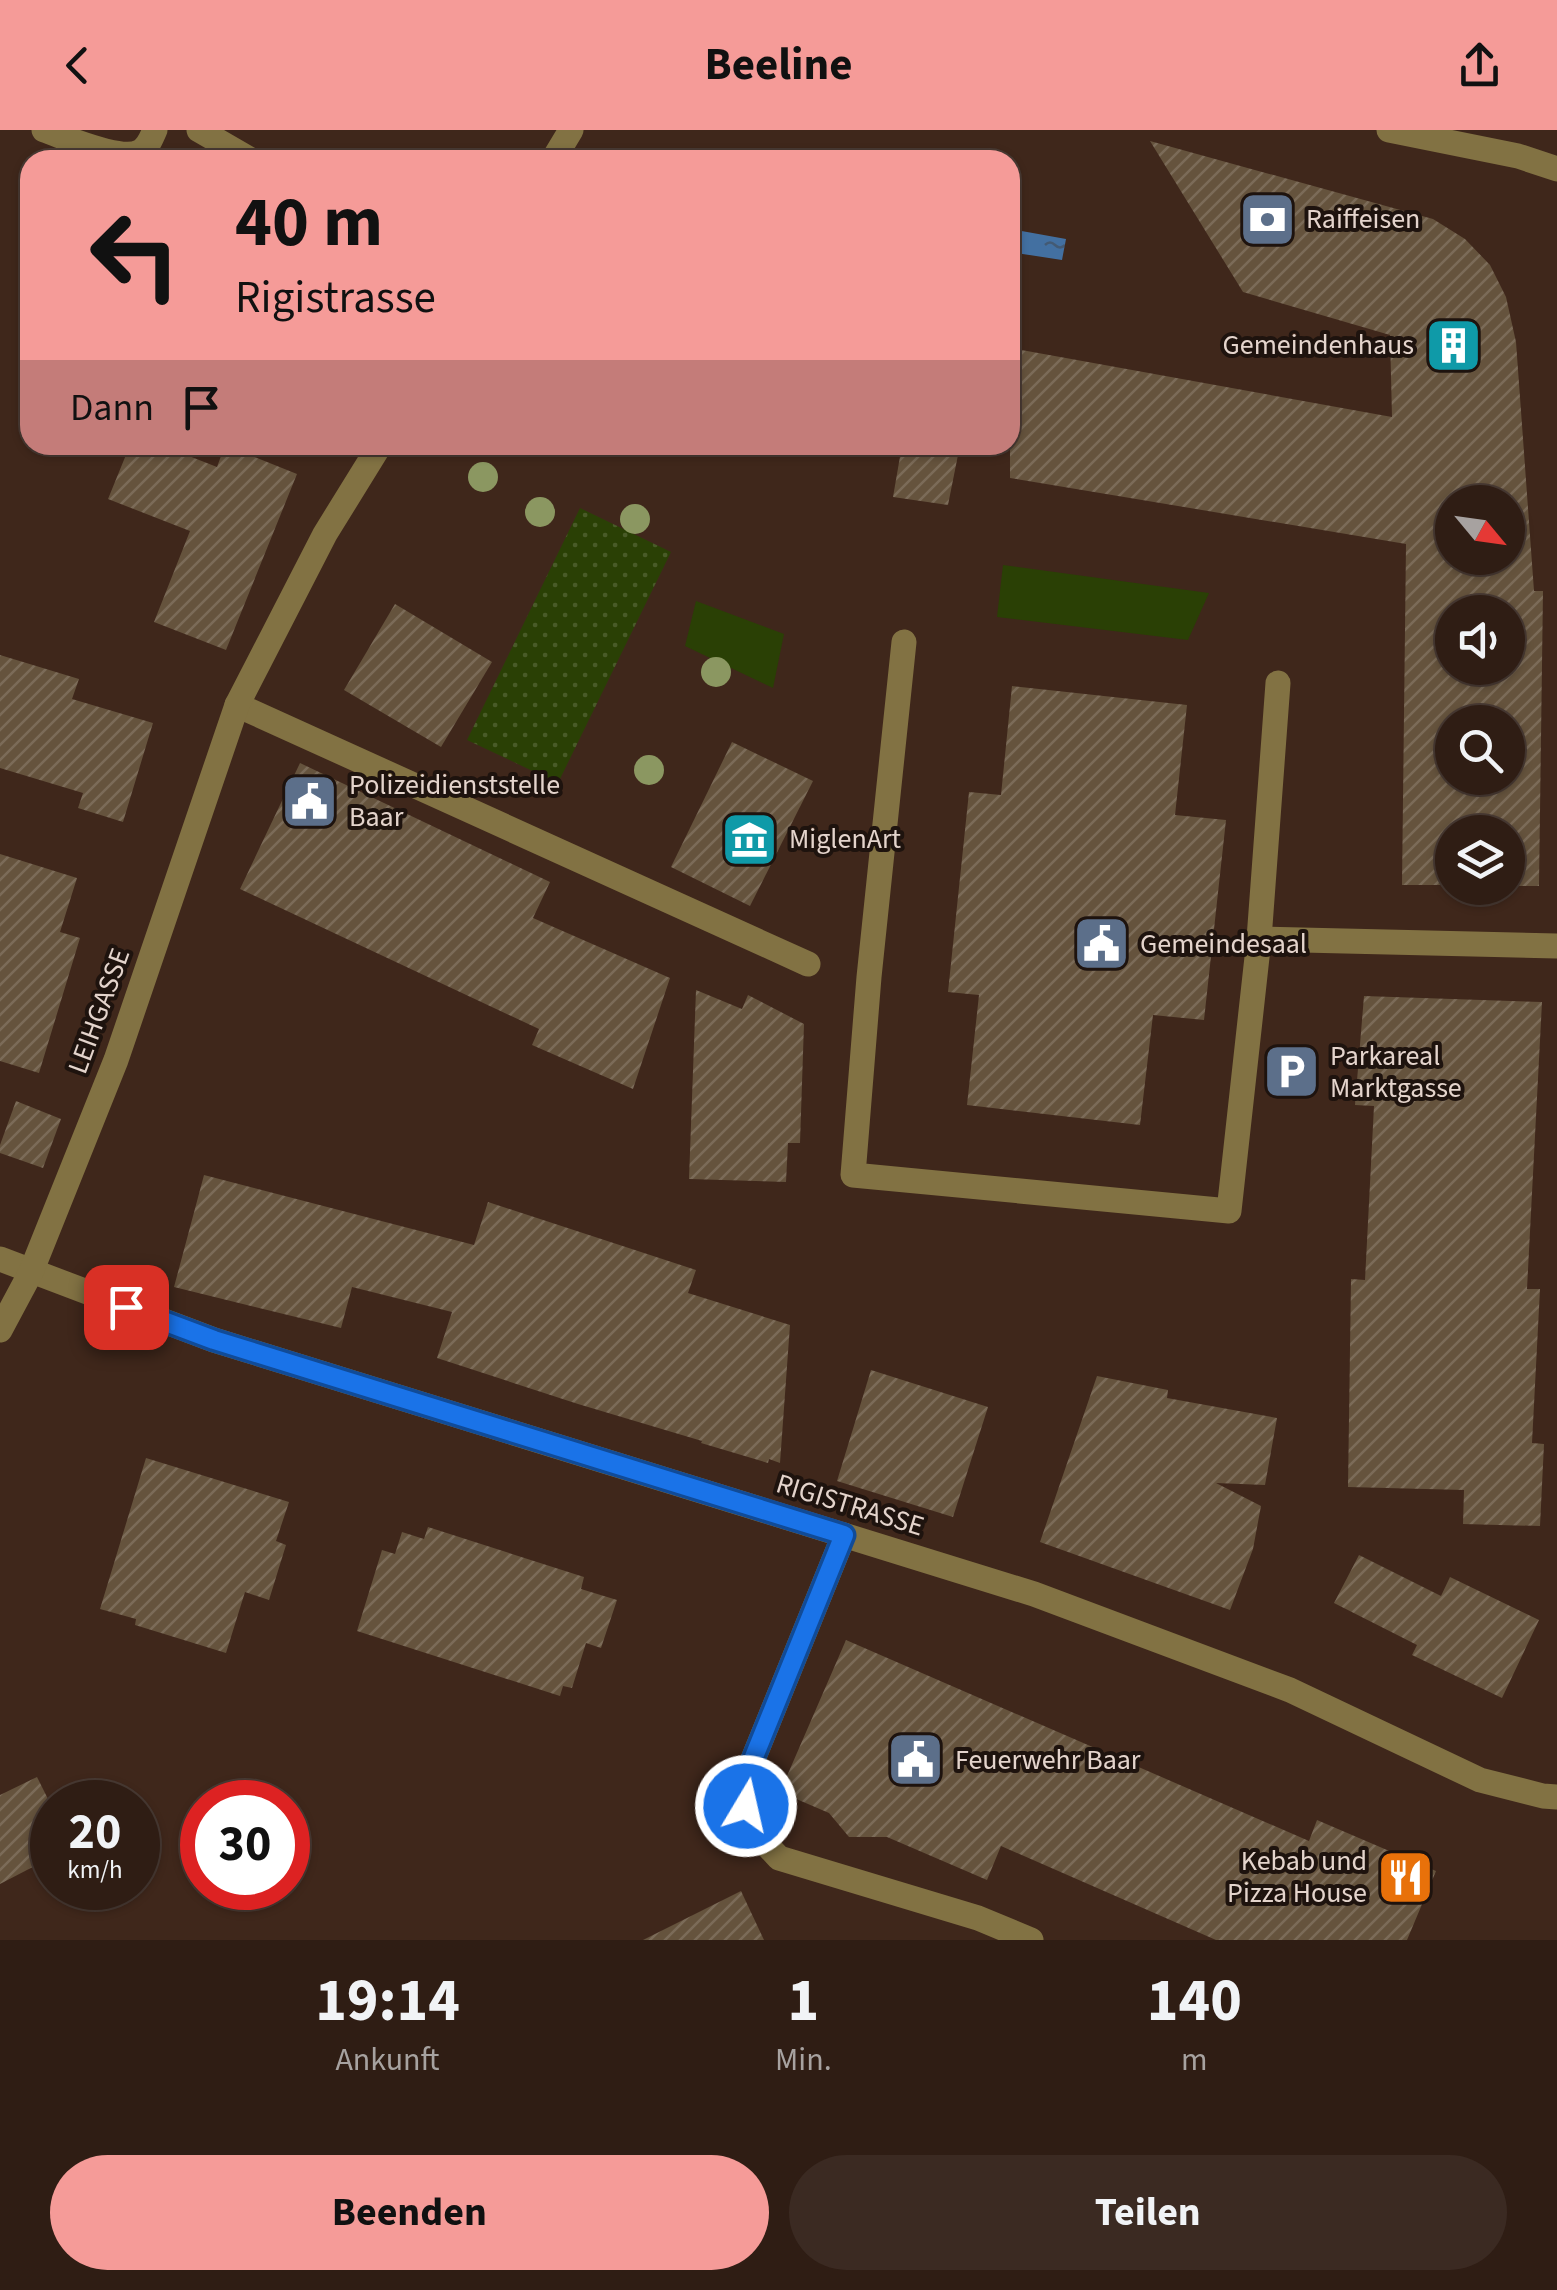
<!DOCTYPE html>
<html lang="de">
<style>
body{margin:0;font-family:"Source Sans 3",sans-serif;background:#3b2a22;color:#f1f3f6;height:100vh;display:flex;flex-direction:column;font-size:38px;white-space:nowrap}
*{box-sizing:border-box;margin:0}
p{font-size:32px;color:#a7a2a0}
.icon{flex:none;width:55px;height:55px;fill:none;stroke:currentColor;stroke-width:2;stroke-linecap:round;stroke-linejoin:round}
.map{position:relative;height:1810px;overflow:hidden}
.panel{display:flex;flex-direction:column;background:#2f1d14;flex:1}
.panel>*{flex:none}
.banner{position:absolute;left:20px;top:20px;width:1000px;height:305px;border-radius:30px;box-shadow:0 2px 8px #0004,0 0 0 2px #4a3b34;background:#f59b98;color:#111;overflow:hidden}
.needle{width:65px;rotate:119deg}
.controls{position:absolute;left:1435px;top:355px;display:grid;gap:20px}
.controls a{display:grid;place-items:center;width:90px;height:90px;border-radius:50%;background:#2f1d14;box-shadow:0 2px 8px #0004,0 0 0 2px #4a3b34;font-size:50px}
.speed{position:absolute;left:30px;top:1650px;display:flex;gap:20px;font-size:50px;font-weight:700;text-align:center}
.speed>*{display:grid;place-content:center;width:130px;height:130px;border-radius:50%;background:#2f1d14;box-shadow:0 2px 8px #0004,0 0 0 2px #4a3b34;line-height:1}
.speed small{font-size:25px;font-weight:400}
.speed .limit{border:15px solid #d22;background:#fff;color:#111}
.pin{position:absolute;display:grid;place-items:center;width:85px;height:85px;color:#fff;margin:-42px;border-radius:20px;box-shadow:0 5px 15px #0006}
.me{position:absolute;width:110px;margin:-55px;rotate:9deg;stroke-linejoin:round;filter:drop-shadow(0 0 8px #0008)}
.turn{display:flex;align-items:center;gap:35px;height:210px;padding:0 50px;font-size:45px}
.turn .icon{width:130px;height:130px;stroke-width:2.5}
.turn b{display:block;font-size:70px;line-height:85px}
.then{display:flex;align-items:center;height:95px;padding:0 50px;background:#0003;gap:20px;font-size:38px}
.eta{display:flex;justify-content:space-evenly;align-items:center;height:170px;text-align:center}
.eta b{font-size:60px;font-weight:700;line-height:70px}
.action{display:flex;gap:20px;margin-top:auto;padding:20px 50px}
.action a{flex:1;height:115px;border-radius:60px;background:#f59b98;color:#111;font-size:40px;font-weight:700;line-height:115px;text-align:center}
.action a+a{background:#3b2a22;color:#f1f3f6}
header{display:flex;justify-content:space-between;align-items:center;height:130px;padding:0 50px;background:#f59b98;color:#111;font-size:45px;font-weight:700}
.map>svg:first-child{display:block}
.grass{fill:url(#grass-dots)}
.green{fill:#2a4005}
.water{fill:url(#water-ripples)}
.building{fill:url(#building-hatch);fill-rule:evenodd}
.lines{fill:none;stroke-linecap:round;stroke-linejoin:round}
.minor{stroke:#827243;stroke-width:25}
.tree{fill:#8b9761}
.route-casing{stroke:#114b97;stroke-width:25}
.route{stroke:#1a73e8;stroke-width:18}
.labels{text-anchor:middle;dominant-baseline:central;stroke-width:8;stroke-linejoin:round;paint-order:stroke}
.poi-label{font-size:28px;fill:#e4d4cc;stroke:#1e130e;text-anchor:start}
.street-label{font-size:28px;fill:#e4d4cc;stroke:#1e130e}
</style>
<header><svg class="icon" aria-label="back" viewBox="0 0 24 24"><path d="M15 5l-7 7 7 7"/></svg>Beeline<svg class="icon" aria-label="share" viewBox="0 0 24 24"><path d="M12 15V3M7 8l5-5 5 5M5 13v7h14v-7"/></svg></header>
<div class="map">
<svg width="1557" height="1810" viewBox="0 0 1557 1810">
<defs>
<pattern id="grass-dots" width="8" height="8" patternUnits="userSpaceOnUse" patternTransform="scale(2.5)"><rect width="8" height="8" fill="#2a4005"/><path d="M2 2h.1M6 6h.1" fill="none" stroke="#495b28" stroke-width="1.8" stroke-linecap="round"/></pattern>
<pattern id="water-ripples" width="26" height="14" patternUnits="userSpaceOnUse" patternTransform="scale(2.5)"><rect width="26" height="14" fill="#4370a1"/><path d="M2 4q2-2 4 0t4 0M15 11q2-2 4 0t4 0" fill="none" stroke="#435a74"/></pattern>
<pattern id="building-hatch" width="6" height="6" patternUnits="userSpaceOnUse" patternTransform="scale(2.5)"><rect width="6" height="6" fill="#65533d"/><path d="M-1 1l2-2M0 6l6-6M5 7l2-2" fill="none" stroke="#7b6b58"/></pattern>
</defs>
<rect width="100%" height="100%" fill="#3f271b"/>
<polygon class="grass" points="580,378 671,422 558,653 467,610"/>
<g class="green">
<polygon points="1003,435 1209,463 1188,510 997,487"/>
<polygon points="696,471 784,504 773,558 685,516"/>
</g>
<polygon class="water" points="1010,99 1066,109 1062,130 1010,122"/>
<g class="building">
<path d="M1150,11L1433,89L1465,109L1490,135L1506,167L1516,212L1534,461H1543L1539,756H1508V702H1452V755H1402L1406,414L1010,348V218L1392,287L1390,205L1243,162ZM1452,372H1508V428H1452ZM1452,482H1508V538H1452ZM1452,592H1508V648H1452Z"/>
<polygon points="130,315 161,315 217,337 225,315 297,344 226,520 154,492 190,401 108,369"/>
<polygon points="902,315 960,315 948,375 893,367"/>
<polygon points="395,474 492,532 441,617 344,560"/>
<polygon points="0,525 79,549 72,569 153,593 123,692 78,678 83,663 0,638"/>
<polygon points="1012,556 1187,575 1175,685 1226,690 1204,890 1153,885 1140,995 967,975 979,865 948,862 969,662 1001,665"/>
<polygon points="732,612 813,651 750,776 671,737"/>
<polygon points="300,633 550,752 533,788 670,848 633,959 532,915 539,899 240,759"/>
<polygon points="0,724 77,748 60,802 80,808 39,943 0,931"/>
<polygon points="696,860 742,879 748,865 804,894 800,1013 788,1013 786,1052 689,1049"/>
<polygon points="1364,866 1542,872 1527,1159 1540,1159 1532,1313 1544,1314 1540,1396 1463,1394 1464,1360 1348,1357 1351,1149 1365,1150 1374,976 1355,975"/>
<polygon points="16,971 61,989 43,1038 0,1023 0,1015"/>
<polygon points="204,1045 474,1115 488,1072 696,1140 688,1163 790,1195 780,1333 769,1329 768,1333 701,1313 702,1311 578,1274 437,1228 452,1182 352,1157 341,1198 174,1157"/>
<polygon points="871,1240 988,1277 953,1387 837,1351"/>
<polygon points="1097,1246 1168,1260 1167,1268 1277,1288 1265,1355 1216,1353 1261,1376 1253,1419 1230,1480 1040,1412"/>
<polygon points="146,1328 289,1372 276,1411 286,1415 269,1470 245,1462 226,1523 135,1495 136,1489 100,1479"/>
<polygon points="428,1397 584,1447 581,1459 617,1470 601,1518 586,1513 572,1558 563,1556 560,1566 357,1501 382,1420 395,1424 402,1402 424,1409"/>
<polygon points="1359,1425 1441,1466 1450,1447 1539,1490 1502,1568 1412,1525 1417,1515 1334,1473"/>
<polygon points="846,1510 1309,1711 1317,1690 1436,1741 1407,1810 1216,1810 1001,1716 987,1750 887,1707 849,1707 829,1683 780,1662"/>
<polygon points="37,1647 52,1677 52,1727 0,1754 0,1665"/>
<polygon points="741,1761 764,1810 643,1810"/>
</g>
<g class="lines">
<g class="minor">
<path d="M44,0C65,7 122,33 141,21C149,16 151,8 155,0"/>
<polyline points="199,0 251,30"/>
<polyline points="1389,0 1518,26 1557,39"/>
<polyline points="553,30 571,0"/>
<polyline points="904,512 869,847 853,1045 1229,1081 1259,809 1557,816"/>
<polyline points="237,575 808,834"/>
<polyline points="1259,809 1278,553"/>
<polyline points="0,1129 214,1210 1034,1464 1290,1560 1480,1650 1543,1666 1557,1667"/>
<polyline points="0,1200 31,1142 116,930 237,575 325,404 380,315"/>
<polyline points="844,1405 743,1654 750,1697 779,1728 978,1788 1031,1810"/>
</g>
</g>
<g class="tree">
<circle cx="483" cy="347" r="15"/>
<circle cx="540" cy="382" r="15"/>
<circle cx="635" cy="389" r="15"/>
<circle cx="716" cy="542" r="15"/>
<circle cx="649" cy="640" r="15"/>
</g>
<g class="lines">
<defs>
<polyline id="route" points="126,1177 214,1210 844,1405 743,1654 746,1676"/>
</defs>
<use href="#route" class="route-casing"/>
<use href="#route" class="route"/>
</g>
<defs>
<symbol id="bank-square" viewBox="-11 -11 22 22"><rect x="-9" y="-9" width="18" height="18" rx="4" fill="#5c6f8a" stroke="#1e130e"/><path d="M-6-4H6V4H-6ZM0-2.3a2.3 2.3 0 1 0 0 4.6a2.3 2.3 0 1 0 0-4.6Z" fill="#fff"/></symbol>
<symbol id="building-square" viewBox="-11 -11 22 22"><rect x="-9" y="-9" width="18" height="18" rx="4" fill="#0f9aa8" stroke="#1e130e"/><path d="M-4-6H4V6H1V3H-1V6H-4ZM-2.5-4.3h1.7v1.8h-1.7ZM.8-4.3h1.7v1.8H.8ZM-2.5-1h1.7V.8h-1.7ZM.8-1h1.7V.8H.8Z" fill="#fff"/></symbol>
<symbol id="civic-square" viewBox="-11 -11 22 22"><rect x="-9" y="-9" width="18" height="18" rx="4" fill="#5c6f8a" stroke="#1e130e"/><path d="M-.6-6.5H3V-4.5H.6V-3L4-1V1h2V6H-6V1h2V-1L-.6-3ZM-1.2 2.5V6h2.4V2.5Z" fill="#fff"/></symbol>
<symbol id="museum-square" viewBox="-11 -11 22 22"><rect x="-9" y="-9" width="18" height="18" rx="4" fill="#0f9aa8" stroke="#1e130e"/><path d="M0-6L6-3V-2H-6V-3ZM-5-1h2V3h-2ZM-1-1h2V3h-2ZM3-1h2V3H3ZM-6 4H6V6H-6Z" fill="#fff"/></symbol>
<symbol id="parking-square" viewBox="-11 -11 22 22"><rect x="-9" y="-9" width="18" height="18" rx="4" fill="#5c6f8a" stroke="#1e130e"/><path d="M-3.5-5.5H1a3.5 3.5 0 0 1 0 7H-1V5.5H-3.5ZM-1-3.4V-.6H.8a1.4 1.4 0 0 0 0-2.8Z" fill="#fff"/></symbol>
<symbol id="restaurant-square" viewBox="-11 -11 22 22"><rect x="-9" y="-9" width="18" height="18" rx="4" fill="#e8710a" stroke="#1e130e"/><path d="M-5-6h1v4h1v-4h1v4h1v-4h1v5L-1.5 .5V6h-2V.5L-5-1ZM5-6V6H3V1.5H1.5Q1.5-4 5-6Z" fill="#fff"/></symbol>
</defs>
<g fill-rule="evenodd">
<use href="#bank-square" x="1236" y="58" width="63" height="63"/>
<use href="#building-square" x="1422" y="184" width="63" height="63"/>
<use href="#civic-square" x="278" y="640" width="63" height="63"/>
<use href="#museum-square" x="718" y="678" width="63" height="63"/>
<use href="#civic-square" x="1070" y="782" width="63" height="63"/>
<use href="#parking-square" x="1260" y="910" width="63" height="63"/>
<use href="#civic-square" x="884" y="1598" width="63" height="63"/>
<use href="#restaurant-square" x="1374" y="1716" width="63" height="63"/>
</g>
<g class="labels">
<g class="poi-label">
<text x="1306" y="89">Raiffeisen</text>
<text x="1414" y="215" text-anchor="end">Gemeindenhaus</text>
<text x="349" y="655">Polizeidienststelle<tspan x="349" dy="32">Baar</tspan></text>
<text x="789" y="709">MiglenArt</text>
<text x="1140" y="814">Gemeindesaal</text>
<text x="1330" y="926">Parkareal<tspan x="1330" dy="32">Marktgasse</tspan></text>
<text x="955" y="1630">Feuerwehr Baar</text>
<text x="1367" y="1731" text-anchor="end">Kebab und<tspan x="1367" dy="32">Pizza House</tspan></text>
</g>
<g class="street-label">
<text transform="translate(99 881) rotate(-70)">LEIHGASSE</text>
<text transform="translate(850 1375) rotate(17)">RIGISTRASSE</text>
</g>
</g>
</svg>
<div class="controls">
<a><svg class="needle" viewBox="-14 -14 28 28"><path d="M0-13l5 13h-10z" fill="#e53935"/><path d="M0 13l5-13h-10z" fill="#a7a2a0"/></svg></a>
<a><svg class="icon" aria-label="sound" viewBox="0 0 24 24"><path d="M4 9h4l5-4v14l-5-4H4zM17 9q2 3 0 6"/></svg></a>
<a><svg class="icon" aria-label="search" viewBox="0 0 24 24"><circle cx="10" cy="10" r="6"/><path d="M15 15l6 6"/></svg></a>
<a><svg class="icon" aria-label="layers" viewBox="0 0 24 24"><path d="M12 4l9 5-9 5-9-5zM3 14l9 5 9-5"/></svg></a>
</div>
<div class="speed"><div>20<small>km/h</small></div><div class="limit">30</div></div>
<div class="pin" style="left:126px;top:1177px;background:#d93025"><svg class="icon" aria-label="arrive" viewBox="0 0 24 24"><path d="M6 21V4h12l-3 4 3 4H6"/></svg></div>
<svg class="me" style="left:746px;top:1676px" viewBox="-20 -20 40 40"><circle r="17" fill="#1a73e8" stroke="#fff" stroke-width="3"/><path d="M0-11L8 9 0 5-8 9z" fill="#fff"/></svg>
<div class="banner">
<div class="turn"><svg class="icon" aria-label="left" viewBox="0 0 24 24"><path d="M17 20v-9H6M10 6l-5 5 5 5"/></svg><div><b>40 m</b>Rigistrasse</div></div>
<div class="then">Dann<svg class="icon" aria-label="arrive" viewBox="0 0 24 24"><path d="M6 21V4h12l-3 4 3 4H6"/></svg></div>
</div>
</div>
<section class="panel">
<div class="eta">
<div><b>19:14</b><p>Ankunft</p></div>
<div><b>1</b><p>Min.</p></div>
<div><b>140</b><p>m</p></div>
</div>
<div class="action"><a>Beenden</a><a>Teilen</a></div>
</section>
